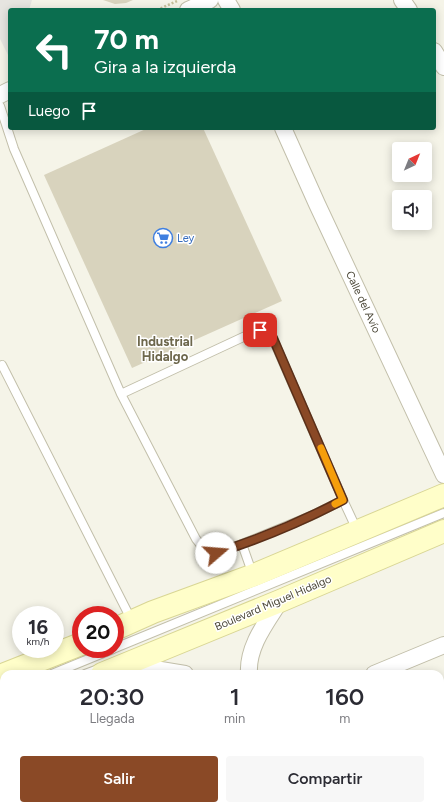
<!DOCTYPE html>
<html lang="es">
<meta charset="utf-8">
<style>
body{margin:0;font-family:Figtree,sans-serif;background:#f7f7f7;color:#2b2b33;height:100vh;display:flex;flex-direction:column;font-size:15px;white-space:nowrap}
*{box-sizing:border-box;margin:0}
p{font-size:13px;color:#7c7c81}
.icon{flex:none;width:22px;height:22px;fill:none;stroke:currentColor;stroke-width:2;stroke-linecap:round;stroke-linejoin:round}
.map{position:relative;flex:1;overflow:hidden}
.sheet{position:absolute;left:0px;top:670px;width:444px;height:140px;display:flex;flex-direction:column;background:#fff;border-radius:12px 12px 0 0;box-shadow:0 2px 10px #0003}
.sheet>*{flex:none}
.top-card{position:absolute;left:8px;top:8px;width:428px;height:122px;border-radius:4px;box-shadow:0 2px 10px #0003;background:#0b6e4f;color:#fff;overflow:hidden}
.needle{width:26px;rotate:43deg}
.fabs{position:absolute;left:392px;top:142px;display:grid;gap:8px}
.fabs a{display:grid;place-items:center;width:40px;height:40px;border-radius:4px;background:#fff;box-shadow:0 2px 10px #0003;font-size:20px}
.speed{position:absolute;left:12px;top:606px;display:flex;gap:8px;font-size:20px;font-weight:700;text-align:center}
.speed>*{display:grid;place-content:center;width:52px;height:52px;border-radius:50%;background:#fff;box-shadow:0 2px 10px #0003;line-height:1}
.speed small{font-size:10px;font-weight:400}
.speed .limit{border:6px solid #d22;background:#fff;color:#111}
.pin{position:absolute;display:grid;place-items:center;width:34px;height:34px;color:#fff;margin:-17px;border-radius:8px;box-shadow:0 2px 6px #0006}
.me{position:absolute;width:44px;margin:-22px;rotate:72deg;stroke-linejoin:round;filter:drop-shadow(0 0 3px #0008)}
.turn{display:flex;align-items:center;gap:14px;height:84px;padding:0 20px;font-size:18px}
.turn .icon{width:52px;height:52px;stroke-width:2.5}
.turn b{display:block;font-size:28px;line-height:34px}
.then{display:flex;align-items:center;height:38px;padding:0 20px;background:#0003;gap:8px;font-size:15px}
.eta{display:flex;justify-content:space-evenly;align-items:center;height:68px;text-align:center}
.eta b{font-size:24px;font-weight:600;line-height:28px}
.action{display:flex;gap:8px;margin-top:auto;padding:8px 20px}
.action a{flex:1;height:46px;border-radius:4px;background:#8a4926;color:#fff;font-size:16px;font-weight:600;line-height:46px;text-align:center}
.action a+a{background:#f7f7f7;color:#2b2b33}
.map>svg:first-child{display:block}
.parking{fill:#e6e5e0}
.building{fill:#d8d3bd}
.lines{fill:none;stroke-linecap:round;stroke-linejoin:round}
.service-casing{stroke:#c2bfaa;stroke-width:10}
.minor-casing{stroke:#c2bfaa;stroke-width:18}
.tertiary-casing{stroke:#c2bfaa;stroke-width:22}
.secondary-casing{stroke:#d9d695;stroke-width:24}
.path{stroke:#c5bf9a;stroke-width:2.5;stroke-dasharray:2 2;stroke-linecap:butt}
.service{stroke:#fff;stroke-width:8}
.minor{stroke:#fff;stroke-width:16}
.tertiary{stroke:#fff;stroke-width:20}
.secondary{stroke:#fffec9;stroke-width:22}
.route-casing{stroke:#5a2f19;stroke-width:10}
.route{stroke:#8a4926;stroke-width:7}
.slow{stroke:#f59e0b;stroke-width:7}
.labels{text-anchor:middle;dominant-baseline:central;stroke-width:3;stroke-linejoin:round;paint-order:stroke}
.shop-label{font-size:11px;fill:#366cbe;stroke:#fff;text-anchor:start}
.street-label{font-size:11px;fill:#4a4636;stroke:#fff}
.quarter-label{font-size:13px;font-weight:bold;fill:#6d674c;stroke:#fff}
</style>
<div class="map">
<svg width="444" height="810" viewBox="0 0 444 810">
<rect width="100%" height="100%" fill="#f5f4e8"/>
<polygon class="parking" points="0,0 32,0 29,10 10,10 10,56 9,57 0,39"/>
<g class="building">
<polygon points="103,0 133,0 126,3 115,4"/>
<polygon points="148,128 203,128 282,301 132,368 44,175"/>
</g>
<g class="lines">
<defs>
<g id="service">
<path d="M0,106L14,149L121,394L196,539L205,550L210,552L216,553L242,544L311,516L343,500L273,339C268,331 262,329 254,332L121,394"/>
<polyline points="2,365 132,621"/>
<polyline points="343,500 357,530"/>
<polyline points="242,544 253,575"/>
<polyline points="115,648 444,513"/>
<polyline points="52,674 113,649"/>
<polyline points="85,674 101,668"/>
<polyline points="0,695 4,694"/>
</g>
<g id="minor">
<polyline points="226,0 232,10"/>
<polyline points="402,0 409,10"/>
<polyline points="188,10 210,0"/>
<polyline points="434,51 444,67"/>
<polyline points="0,95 10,90"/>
<polyline points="283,128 317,204 444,475"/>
<polyline points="124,664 185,674"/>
<path d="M249,674C247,647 266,623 280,601"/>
<polyline points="374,674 444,645"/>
<polyline points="440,751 444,756"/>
<polyline points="195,806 198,810"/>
<polyline points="343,806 346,810"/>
<polyline points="50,810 60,806"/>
</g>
<polyline id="tertiary" points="83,806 86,810"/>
<g id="secondary">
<polyline points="115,629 153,612 254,575 444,495"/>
<polyline points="5,674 81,644"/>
<polyline points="102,674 280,601 444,531"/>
<polyline points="0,716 4,714"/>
</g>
</defs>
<use href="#service" class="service-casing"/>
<use href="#minor" class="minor-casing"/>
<use href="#tertiary" class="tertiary-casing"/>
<use href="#secondary" class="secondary-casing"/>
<polyline class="path" points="157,10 177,1"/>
<use href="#service" class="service"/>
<use href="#minor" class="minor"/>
<use href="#tertiary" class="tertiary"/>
<use href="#secondary" class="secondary"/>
</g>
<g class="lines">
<defs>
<path id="route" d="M216,553C260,539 303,521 343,500L273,338L270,334L260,330"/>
</defs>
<use href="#route" class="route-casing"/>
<use href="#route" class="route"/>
<polyline class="slow" points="321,448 343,500 335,504"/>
</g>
<defs>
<symbol id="supermarket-ring" viewBox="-11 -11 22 22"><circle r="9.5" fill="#fff" stroke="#3f7fe0" stroke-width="1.5"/><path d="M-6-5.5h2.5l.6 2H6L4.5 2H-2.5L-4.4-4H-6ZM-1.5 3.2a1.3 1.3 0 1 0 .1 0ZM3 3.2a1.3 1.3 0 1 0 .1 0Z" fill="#3f7fe0"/></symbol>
</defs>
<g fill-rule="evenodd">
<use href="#supermarket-ring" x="152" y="227" width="22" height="22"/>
</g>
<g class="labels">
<g class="shop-label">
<text x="177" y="238">Ley</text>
</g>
<g class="street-label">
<text transform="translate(363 302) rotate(65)">Calle del Avío</text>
<text transform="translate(273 603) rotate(-23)">Boulevard Miguel Hidalgo</text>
</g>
<g class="quarter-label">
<text x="165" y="341">Industrial<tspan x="165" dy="15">Hidalgo</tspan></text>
</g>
</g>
</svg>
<div class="fabs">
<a><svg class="needle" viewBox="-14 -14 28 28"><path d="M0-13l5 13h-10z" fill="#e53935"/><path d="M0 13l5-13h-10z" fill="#7c7c81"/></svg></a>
<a><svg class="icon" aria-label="sound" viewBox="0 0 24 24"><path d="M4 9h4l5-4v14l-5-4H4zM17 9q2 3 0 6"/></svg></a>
</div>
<div class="speed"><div>16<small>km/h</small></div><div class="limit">20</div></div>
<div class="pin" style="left:260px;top:330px;background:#d93025"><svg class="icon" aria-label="arrive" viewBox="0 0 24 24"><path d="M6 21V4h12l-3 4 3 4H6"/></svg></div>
<svg class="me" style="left:216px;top:553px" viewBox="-20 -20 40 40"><circle r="19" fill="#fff"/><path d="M0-13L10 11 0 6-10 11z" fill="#8a4926"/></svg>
<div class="top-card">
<div class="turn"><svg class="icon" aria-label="left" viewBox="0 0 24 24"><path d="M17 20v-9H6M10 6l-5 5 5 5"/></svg><div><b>70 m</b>Gira a la izquierda</div></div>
<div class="then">Luego<svg class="icon" aria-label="arrive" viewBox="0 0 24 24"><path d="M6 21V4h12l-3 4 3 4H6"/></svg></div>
</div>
<section class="sheet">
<div class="eta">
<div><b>20:30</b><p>Llegada</p></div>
<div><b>1</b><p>min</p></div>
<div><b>160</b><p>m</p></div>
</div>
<div class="action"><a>Salir</a><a>Compartir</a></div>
</section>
</div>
